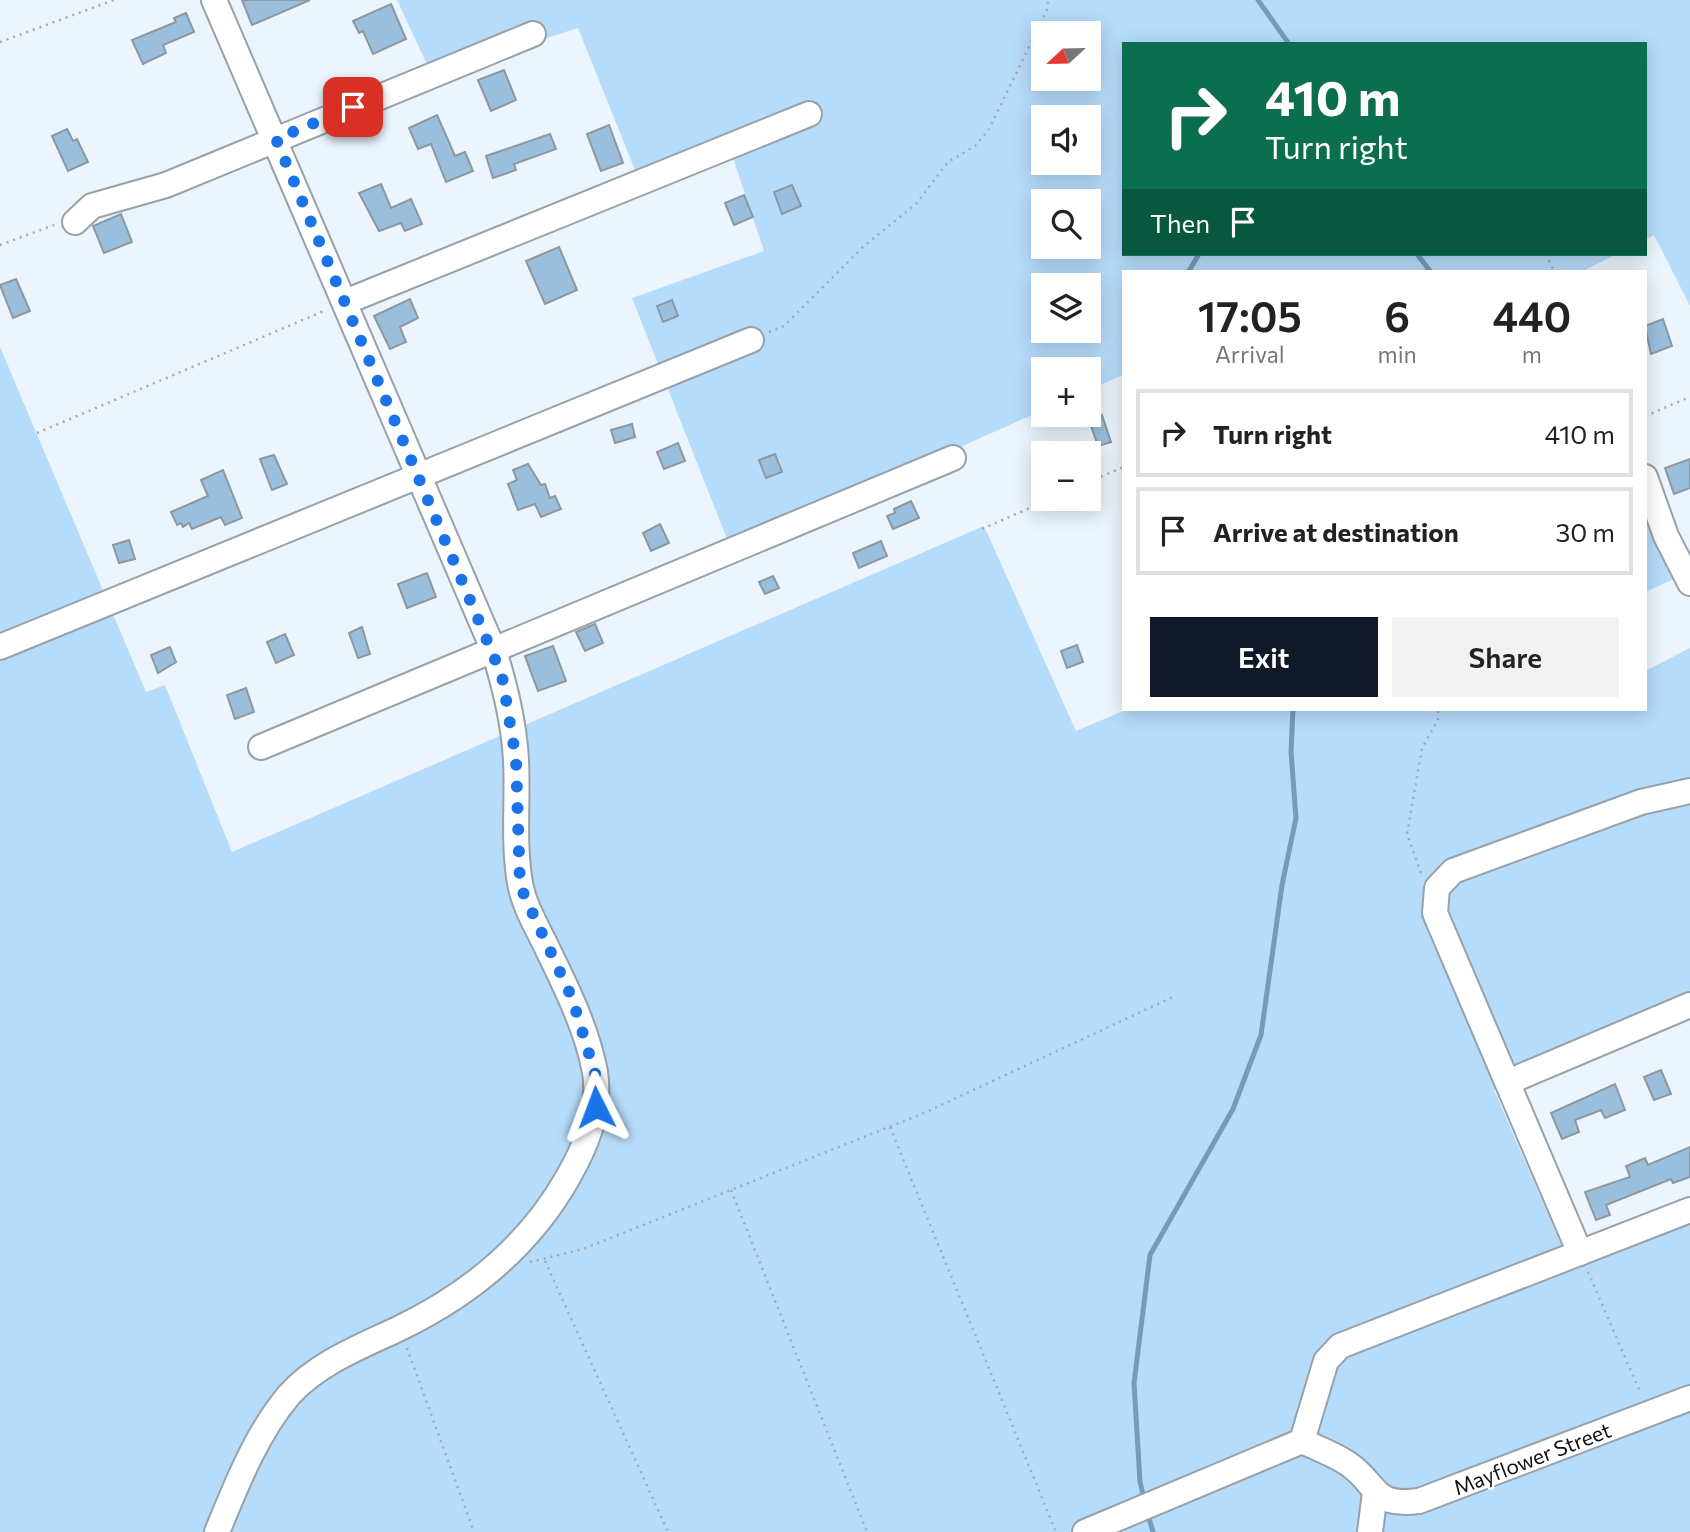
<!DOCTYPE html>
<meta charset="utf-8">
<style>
body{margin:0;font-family:Commissioner,sans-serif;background:#f2f2f2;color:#222;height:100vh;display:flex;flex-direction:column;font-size:26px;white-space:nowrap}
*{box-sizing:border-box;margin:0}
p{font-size:23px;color:#767676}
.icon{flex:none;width:38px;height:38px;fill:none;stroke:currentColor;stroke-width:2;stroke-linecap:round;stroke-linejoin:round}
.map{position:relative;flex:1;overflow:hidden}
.details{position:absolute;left:1122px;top:270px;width:525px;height:441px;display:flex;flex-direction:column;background:#fff;border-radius:0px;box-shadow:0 4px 18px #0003}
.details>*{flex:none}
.hud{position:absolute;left:1122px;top:42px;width:525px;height:214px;border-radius:0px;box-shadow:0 4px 18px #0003;background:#0b6e4f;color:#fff;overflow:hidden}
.needle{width:46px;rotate:248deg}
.controls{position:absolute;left:1031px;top:21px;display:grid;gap:14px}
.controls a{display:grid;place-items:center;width:70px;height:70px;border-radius:0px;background:#fff;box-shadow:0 4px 18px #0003;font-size:35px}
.pin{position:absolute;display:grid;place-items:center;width:60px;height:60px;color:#fff;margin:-30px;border-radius:14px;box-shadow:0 4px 10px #0006}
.me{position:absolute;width:77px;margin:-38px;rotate:357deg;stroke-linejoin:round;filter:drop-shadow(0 0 5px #0008)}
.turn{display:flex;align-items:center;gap:24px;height:147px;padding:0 28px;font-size:32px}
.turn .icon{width:91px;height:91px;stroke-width:2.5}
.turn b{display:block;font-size:49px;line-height:60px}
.then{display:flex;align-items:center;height:66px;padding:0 28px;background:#0003;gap:14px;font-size:26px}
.eta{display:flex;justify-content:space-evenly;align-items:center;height:119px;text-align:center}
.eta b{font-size:42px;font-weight:600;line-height:49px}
.button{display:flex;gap:14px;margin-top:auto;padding:14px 28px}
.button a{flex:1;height:80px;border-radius:0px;background:#111827;color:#fff;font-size:28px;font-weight:600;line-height:80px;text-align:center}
.button a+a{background:#f2f2f2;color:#222}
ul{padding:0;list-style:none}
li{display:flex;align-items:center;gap:21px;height:88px;margin:0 14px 10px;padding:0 14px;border:4px solid #e0e0e0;border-radius:0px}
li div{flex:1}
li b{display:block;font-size:26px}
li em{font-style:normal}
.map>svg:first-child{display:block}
.green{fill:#b6dcfb;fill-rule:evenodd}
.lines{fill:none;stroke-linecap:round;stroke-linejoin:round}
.stream{stroke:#769bb8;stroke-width:5}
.building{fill:#99bfdd;stroke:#8d97a0;stroke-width:2}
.minor-casing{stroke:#97a1aa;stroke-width:28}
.path{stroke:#a3aab1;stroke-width:2.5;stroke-dasharray:2 5;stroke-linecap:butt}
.minor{stroke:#fff;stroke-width:24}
.route{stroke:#1a73e8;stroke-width:12;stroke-dasharray:0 21.6}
.labels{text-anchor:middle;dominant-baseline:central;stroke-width:5;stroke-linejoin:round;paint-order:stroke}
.street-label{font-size:21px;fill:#0e1215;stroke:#fff}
</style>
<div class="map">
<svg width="1690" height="1532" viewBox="0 0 1690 1532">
<rect width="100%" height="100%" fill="#ecf5fd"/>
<g class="green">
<path d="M397,0H1690V306L1654,235L1645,240V44H1124V254H1617L1583,271H1124L1123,375L1089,390L1088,369H1043V410L731,549L632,298L764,251L729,146L637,175L578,28L432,75ZM1043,33H1088V79H1043ZM1043,117H1088V163H1043ZM1043,201H1088V247H1043ZM1043,285H1088V331H1043Z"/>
<polygon points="0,347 146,692 165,685 232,852 984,526 1076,731 1128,709 1645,709 1645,671 1690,648 1690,1005 1494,1090 1570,1265 1690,1218 1690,1532 0,1532"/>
<polygon points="1645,497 1681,576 1645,592"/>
</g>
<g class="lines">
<g class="stream">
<polyline points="1258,0 1289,44"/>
<polyline points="1417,254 1430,271"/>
<polyline points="1189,271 1199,254"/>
<polyline points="1144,1498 1140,1482 1134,1383 1150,1255 1233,1109 1261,1035 1282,885 1296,818 1291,752 1293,709"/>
<polyline points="1147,1511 1153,1532"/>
</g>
</g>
<g class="building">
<polygon points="242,0 310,0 252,25"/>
<polygon points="391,4 406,39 373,54 363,31 359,33 353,21"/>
<polygon points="186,13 194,32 163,45 166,53 143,64 132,40 176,22 174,18"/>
<polygon points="504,70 516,100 491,111 478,80"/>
<polygon points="437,115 455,156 465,152 473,171 446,182 431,144 418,149 409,128"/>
<polygon points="609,125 623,163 601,171 587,134"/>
<polygon points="67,129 73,141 77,139 88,162 68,171 52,136"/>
<polygon points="550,134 556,149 514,164 516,170 493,178 486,156"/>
<polygon points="381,184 391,208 411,199 422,224 405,231 401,223 379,231 359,193"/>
<polygon points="792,185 801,206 782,214 774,192"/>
<polygon points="744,195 753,217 734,225 725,203"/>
<polygon points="121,214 132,242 104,253 93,226"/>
<polygon points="559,247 577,290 545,304 526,261"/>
<polygon points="16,279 30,311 13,318 0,285"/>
<polygon points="410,299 418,318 400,327 406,342 390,349 374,316"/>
<polygon points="672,300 678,316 663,322 657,306"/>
<polygon points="1663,319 1672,346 1651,354 1645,326"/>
<polygon points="1102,415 1111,442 1098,446 1089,420"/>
<polygon points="632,424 635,437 615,443 611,430"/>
<polygon points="678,443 685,461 664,469 657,452"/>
<polygon points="775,454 782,472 766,478 759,460"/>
<polygon points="274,455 287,484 272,490 260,459"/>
<polygon points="1690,459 1690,488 1674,494 1665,468"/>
<polygon points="528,464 541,485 545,484 550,498 555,496 561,509 541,517 535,504 518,510 508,484 517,480 513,470"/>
<polygon points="223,470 242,518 225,525 221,517 192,529 189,523 183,527 181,523 177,525 171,512 208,496 201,480"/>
<polygon points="911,501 919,518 893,529 887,516 895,513 894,509"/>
<polygon points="660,524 669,543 651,551 643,533"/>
<polygon points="129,540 135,559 119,563 113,545"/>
<polygon points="881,541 887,556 859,568 853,553"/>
<polygon points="427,573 436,597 407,608 398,584"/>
<polygon points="773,576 779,588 765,594 759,582"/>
<polygon points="595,624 603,643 585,651 576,632"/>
<polygon points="362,627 370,654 358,658 349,633"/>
<polygon points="285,634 294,655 276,663 267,642"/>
<polygon points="1077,645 1083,662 1067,668 1061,651"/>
<polygon points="553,646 566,681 538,691 525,656"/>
<polygon points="170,647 176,662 158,673 151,655"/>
<polygon points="246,688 254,712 235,719 227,695"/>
<polygon points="1661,1070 1671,1094 1654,1100 1644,1077"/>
<polygon points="1615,1084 1625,1110 1605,1118 1601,1110 1575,1120 1579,1132 1562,1139 1551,1113"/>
<polygon points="1690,1147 1690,1177 1673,1183 1671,1179 1606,1205 1610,1215 1596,1220 1585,1192 1630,1177 1626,1166 1645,1158 1648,1165"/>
</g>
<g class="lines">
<defs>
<g id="minor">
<path d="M214,0L494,651C505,686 514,723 516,760C518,801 513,843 520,883C524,906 537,927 547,948C566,987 587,1029 595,1072C601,1111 586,1146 567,1179C528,1247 469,1295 398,1329C360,1347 318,1363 289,1395C256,1434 236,1486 217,1532"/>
<polyline points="75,222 92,206 166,185 533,34"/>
<polyline points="345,302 809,114"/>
<polyline points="1645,477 1666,536 1690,583"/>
<polyline points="0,647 751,340"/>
<polyline points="261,747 953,458"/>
<polyline points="1508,1082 1690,1005"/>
<polyline points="1580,1253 1435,913 1437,888 1453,871 1641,802 1690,791"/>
<polyline points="1302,1441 1326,1361 1340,1346 1690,1210"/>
<path d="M1085,1532L1302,1441C1317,1448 1333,1454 1347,1463C1379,1484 1370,1507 1419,1501L1690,1398"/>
<polyline points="1370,1532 1375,1492"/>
</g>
</defs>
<use href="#minor" class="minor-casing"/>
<g class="path">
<polyline points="0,42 114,0"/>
<polyline points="0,245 54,225"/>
<polyline points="1546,254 1554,271"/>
<polyline points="769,332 784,326 864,246 916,204 948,162 975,146 988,131 1047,10 1048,0"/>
<polyline points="1645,416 1690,397"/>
<polyline points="37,433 324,311"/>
<polyline points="1088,482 1124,467"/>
<polyline points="982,529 1050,499"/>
<polyline points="1421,873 1407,834 1422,748 1438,720 1438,709"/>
<polyline points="890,1127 1056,1532"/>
<polyline points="731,1190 867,1532"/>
<polyline points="545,1261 668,1532"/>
<polyline points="530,1262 583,1249 924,1113 1175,996"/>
<polyline points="1588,1272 1641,1394"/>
<polyline points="407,1348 474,1532"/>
</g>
<use href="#minor" class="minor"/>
</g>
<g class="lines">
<polyline class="route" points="353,107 276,139 502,676 516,759 520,886 572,998 595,1073 596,1107"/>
</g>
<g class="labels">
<g class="street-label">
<text transform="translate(1532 1458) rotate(-21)">Mayflower Street</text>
</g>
</g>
</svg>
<div class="controls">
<a><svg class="needle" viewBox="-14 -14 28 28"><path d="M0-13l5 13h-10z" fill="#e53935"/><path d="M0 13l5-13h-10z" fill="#767676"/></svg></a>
<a><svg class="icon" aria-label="sound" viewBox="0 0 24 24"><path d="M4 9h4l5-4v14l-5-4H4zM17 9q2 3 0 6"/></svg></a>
<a><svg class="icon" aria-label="search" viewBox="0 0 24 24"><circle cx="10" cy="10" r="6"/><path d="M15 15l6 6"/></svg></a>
<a><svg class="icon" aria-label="layers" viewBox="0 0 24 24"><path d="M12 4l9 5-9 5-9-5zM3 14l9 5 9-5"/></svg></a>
<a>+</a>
<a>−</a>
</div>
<div class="pin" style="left:353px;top:107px;background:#d93025"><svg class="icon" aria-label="arrive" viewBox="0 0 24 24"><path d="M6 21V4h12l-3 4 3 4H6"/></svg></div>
<svg class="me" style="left:596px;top:1107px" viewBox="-20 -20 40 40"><path d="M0-17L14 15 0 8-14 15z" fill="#1a73e8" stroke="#fff" stroke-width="4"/></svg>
<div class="hud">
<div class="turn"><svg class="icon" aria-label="right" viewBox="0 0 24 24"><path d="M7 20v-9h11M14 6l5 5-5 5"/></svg><div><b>410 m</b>Turn right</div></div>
<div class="then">Then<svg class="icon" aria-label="arrive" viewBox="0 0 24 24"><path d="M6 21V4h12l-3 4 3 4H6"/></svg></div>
</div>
<section class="details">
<div class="eta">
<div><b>17:05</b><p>Arrival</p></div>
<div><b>6</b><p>min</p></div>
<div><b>440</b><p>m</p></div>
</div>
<ul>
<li><svg class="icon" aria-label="right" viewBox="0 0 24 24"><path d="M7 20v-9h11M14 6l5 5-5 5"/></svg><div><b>Turn right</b></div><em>410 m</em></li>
<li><svg class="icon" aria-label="arrive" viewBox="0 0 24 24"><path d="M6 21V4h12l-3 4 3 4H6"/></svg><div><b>Arrive at destination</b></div><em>30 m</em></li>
</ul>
<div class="button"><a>Exit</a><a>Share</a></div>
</section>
</div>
